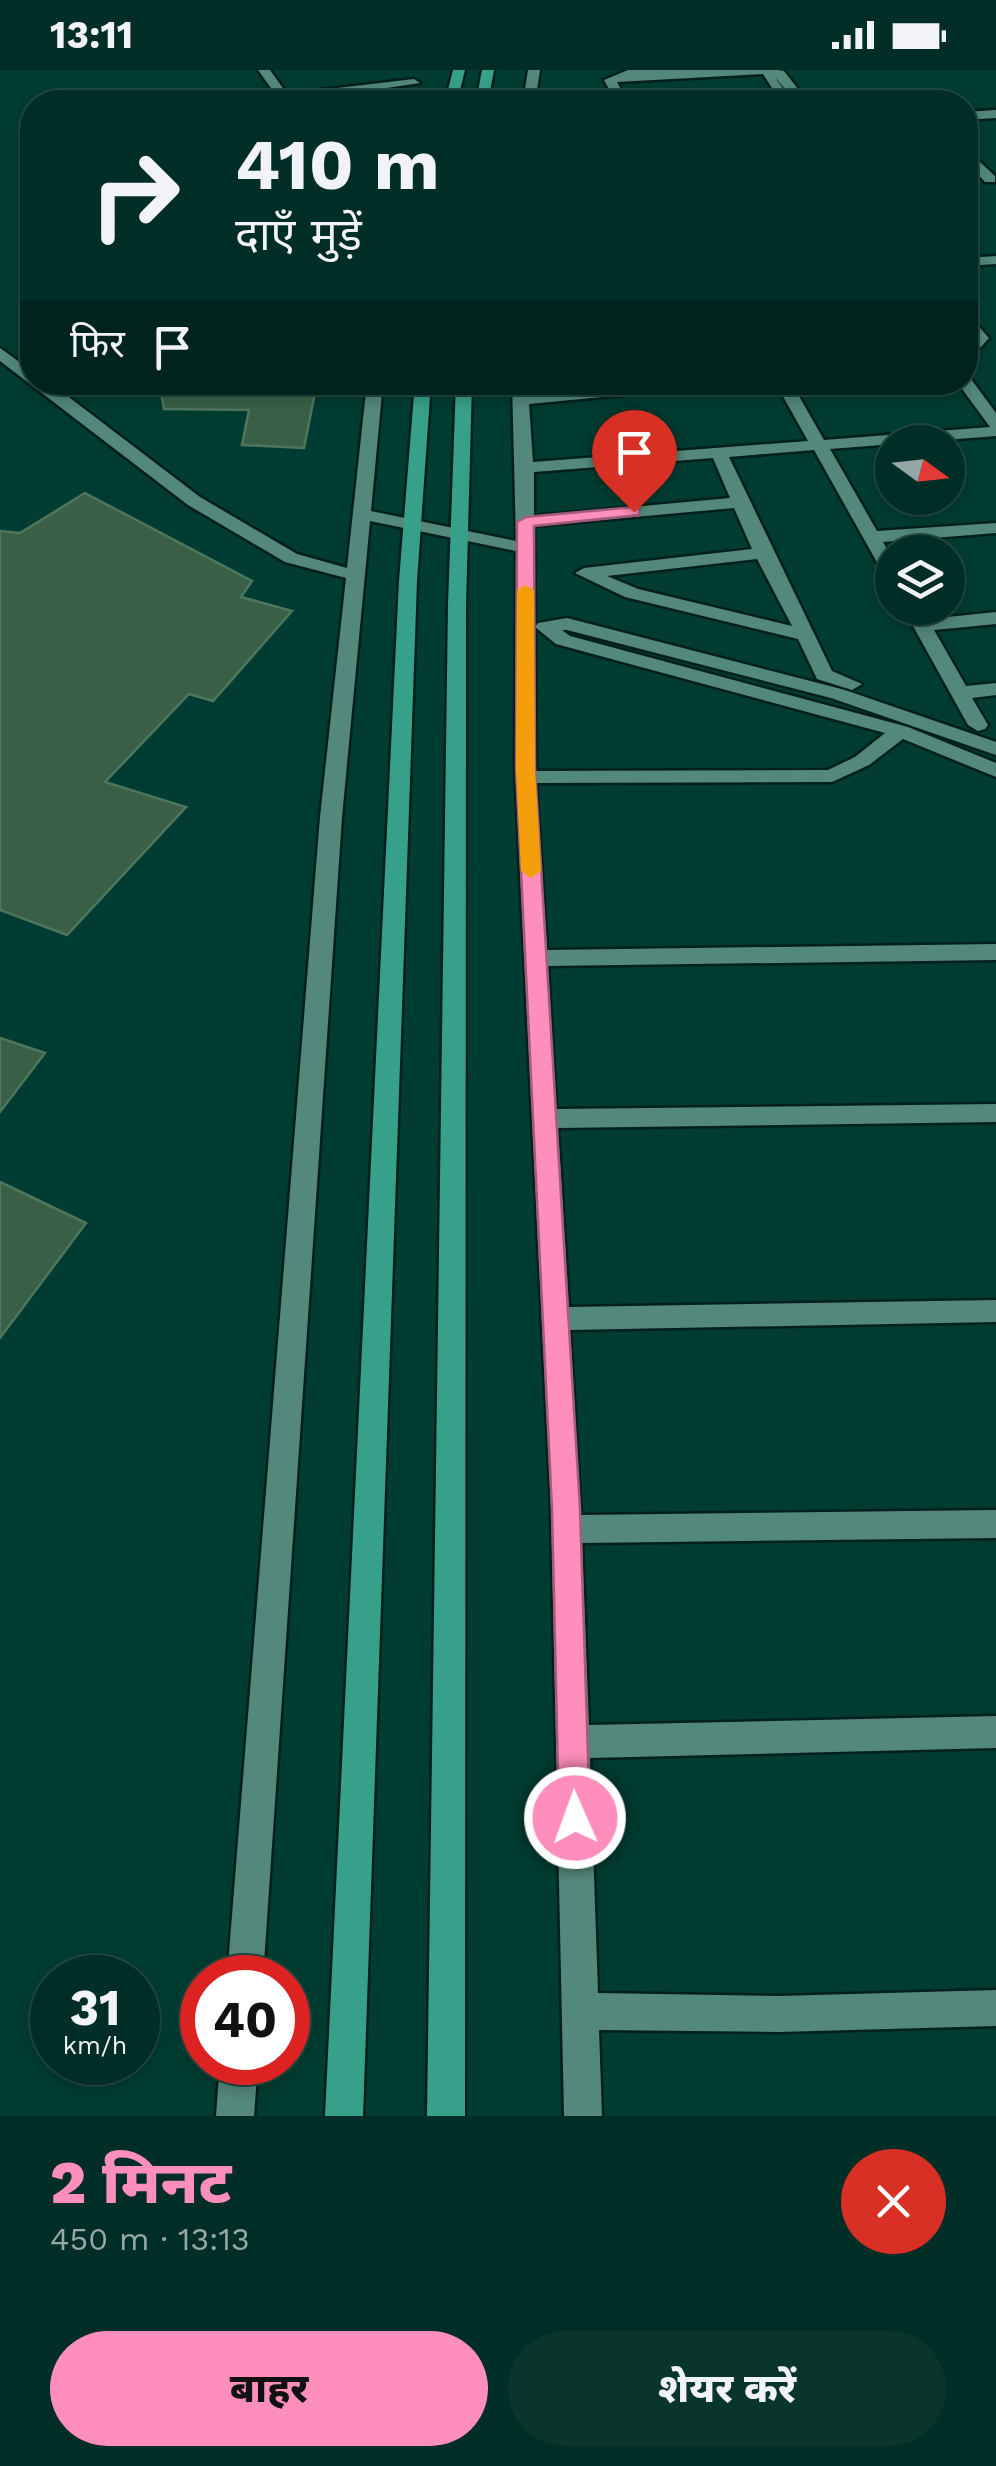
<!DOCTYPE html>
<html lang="hi">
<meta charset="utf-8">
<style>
body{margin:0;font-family:"Work Sans","Noto Sans Devanagari",sans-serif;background:#0a352d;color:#f1f3f6;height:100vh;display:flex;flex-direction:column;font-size:38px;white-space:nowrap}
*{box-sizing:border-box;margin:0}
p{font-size:32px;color:#95a8a7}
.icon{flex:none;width:55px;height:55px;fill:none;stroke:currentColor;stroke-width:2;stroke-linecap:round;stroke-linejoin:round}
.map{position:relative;height:2046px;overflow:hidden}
.details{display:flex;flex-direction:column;background:#002d25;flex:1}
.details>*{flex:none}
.hud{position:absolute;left:20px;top:20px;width:958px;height:305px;border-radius:40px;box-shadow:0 5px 15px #0003,0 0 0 2px #224942;background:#002d25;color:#f1f3f6;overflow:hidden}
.needle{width:65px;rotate:105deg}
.controls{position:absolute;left:875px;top:355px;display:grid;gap:20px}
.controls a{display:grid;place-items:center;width:90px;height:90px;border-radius:50%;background:#002d25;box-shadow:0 5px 15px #0003,0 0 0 2px #224942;font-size:50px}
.speed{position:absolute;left:30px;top:1885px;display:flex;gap:20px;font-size:50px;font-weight:700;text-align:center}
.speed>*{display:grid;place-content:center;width:130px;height:130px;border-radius:50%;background:#002d25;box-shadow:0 5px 15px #0003,0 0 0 2px #224942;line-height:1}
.speed small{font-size:25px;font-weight:400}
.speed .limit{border:15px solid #d22;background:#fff;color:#111}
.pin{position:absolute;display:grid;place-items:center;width:85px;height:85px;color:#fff;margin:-102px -42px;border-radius:50% 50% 50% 0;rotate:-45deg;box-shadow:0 0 10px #0007}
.pin .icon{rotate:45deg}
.me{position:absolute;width:110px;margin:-55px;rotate:358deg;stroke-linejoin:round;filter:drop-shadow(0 0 8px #0008)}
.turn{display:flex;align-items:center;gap:35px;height:210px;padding:0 50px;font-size:45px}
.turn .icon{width:130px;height:130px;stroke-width:2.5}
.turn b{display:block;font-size:70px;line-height:85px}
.then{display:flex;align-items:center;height:95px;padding:0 50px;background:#0003;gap:20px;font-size:38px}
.round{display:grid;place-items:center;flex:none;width:105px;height:105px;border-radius:52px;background:#0a352d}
.overview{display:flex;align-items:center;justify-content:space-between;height:170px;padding:0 50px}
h1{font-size:60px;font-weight:800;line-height:75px;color:#fe8ebb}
.primary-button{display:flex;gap:20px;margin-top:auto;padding:20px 50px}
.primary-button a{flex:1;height:115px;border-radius:60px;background:#fe8ebb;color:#111;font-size:40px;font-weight:800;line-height:115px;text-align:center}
.primary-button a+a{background:#0a352d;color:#f1f3f6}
.status{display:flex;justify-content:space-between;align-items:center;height:70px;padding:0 50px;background:#002d25;direction:ltr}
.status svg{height:28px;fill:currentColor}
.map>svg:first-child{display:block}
.building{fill:#396047;stroke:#4e765c;stroke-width:2.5}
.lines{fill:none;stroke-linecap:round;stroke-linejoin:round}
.minor-casing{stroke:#04201a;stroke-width:5}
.major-casing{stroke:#04201a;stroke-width:5}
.minor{fill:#53887a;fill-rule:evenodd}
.major{fill:#37a08a;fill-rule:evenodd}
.route{fill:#fe8ebb;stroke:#a55c7a;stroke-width:2.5}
.slow{fill:#f59e0b}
</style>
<div class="status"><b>13:11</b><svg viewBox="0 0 49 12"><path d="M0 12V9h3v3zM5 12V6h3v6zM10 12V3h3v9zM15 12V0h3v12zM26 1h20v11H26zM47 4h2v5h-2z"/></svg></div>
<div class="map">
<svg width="996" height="2046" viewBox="0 0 996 2046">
<rect width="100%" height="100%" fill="#003c31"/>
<g class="building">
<polygon points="159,312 317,312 304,378 242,375 249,340 164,339"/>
<polygon points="85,423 252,511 241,527 292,541 213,631 189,624 105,712 186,737 67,865 0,840 0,461 20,463"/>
<polygon points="0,968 45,983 0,1042"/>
<polygon points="0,1112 86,1153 0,1268"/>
</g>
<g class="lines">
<defs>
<g id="minor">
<polygon points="258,0 270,0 287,24 414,9 420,13 293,32 240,32 276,25"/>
<polygon points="528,0 540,0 535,32 523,32"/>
<polygon points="778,0 784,1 808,32 796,32 774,6 793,32 781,32 763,4 617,12 628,32 616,32 604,10 628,0"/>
<polygon points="996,40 996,48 965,50 965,42"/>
<polygon points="965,78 995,106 995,112 985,112 965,90"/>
<polygon points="996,186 996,194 965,196 965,188"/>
<polygon points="965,241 989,268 981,277 965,275 965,264 972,267 965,257"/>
<path d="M0,278L32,301V312H49L200,427L297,484L347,498L367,312H383L371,441L516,471L512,312H528L529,324L652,312H715L707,317L529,334L533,392L808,371L775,312H791L824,370L990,357L957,312H965V307L971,309L996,343V366L830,379L877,461L996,453V463L883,472L892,488V508L883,503L814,380L729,387L832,601L862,614L852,620L817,609L798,569L625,527L575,503L584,498L752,479L734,438L534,456L536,701L828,700L855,687L885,663L556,574L535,557L538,553L567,548L845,620L996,672V685L831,628L567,560H562L570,566L908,657L996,693V707L903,669L869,695L832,712L536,713L547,880L996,874V890L548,896L556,1039L996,1034V1052L558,1058L569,1237L996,1230V1252L570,1260L581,1445L996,1440V1468L582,1473L589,1655L996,1646V1678L590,1688L598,1923L779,1926L996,1920V1956L779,1962L599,1960L602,2046H564L551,1439L515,698L516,481L370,451L342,747L263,1908H227L320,747L346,508L285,492L188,435L0,291ZM713,388L730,428L534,446V402ZM757,489L792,556L638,519L607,506Z"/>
<polygon points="903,538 921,538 928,549 996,542 996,554 934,560 966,616 996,613 996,625 972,628 988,655 985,659 978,661 968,655"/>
<polygon points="220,1992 258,1992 254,2046 216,2046"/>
</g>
<g id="major">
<polygon points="453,0 465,0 457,32 445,32"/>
<polygon points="482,0 494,0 488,32 476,32"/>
<polygon points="415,312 431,312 417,511 363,2046 325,2046 399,511"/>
<polygon points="456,312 472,312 466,535 465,2046 427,2046 448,535"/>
</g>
</defs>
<use href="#minor" class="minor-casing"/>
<use href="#major" class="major-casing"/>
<use href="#minor" class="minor"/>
<use href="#major" class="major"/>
</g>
<polygon class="route" points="634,437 639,438 639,445 534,456 535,698 580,1439 590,1748 586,1760 575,1764 564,1760 559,1748 552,1439 516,698 517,452 526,447"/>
<polygon class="slow" points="525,515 534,520 535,698 541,801 531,808 521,801 516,698 517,520"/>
</svg>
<div class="controls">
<a><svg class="needle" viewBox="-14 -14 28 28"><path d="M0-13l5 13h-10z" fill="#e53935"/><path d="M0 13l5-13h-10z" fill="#95a8a7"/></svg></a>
<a><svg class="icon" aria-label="layers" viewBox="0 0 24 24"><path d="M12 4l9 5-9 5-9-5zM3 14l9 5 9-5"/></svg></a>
</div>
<div class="speed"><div>31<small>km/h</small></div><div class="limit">40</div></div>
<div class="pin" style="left:634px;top:442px;background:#d93025"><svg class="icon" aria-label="arrive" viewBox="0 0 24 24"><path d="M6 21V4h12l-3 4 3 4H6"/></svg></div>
<svg class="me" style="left:575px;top:1748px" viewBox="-20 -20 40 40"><circle r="17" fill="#fe8ebb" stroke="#fff" stroke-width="3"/><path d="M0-11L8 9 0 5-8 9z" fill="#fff"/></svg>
<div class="hud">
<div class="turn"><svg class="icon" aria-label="right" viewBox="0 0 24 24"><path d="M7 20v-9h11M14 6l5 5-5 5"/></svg><div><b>410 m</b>दाएँ मुड़ें</div></div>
<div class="then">फिर<svg class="icon" aria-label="arrive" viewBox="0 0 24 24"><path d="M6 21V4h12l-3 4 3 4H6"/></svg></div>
</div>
</div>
<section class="details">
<div class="overview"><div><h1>2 मिनट</h1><p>450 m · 13:13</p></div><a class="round" style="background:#d93025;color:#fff"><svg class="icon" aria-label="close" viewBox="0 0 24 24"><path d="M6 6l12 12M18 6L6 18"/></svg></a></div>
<div class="primary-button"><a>बाहर</a><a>शेयर करें</a></div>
</section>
